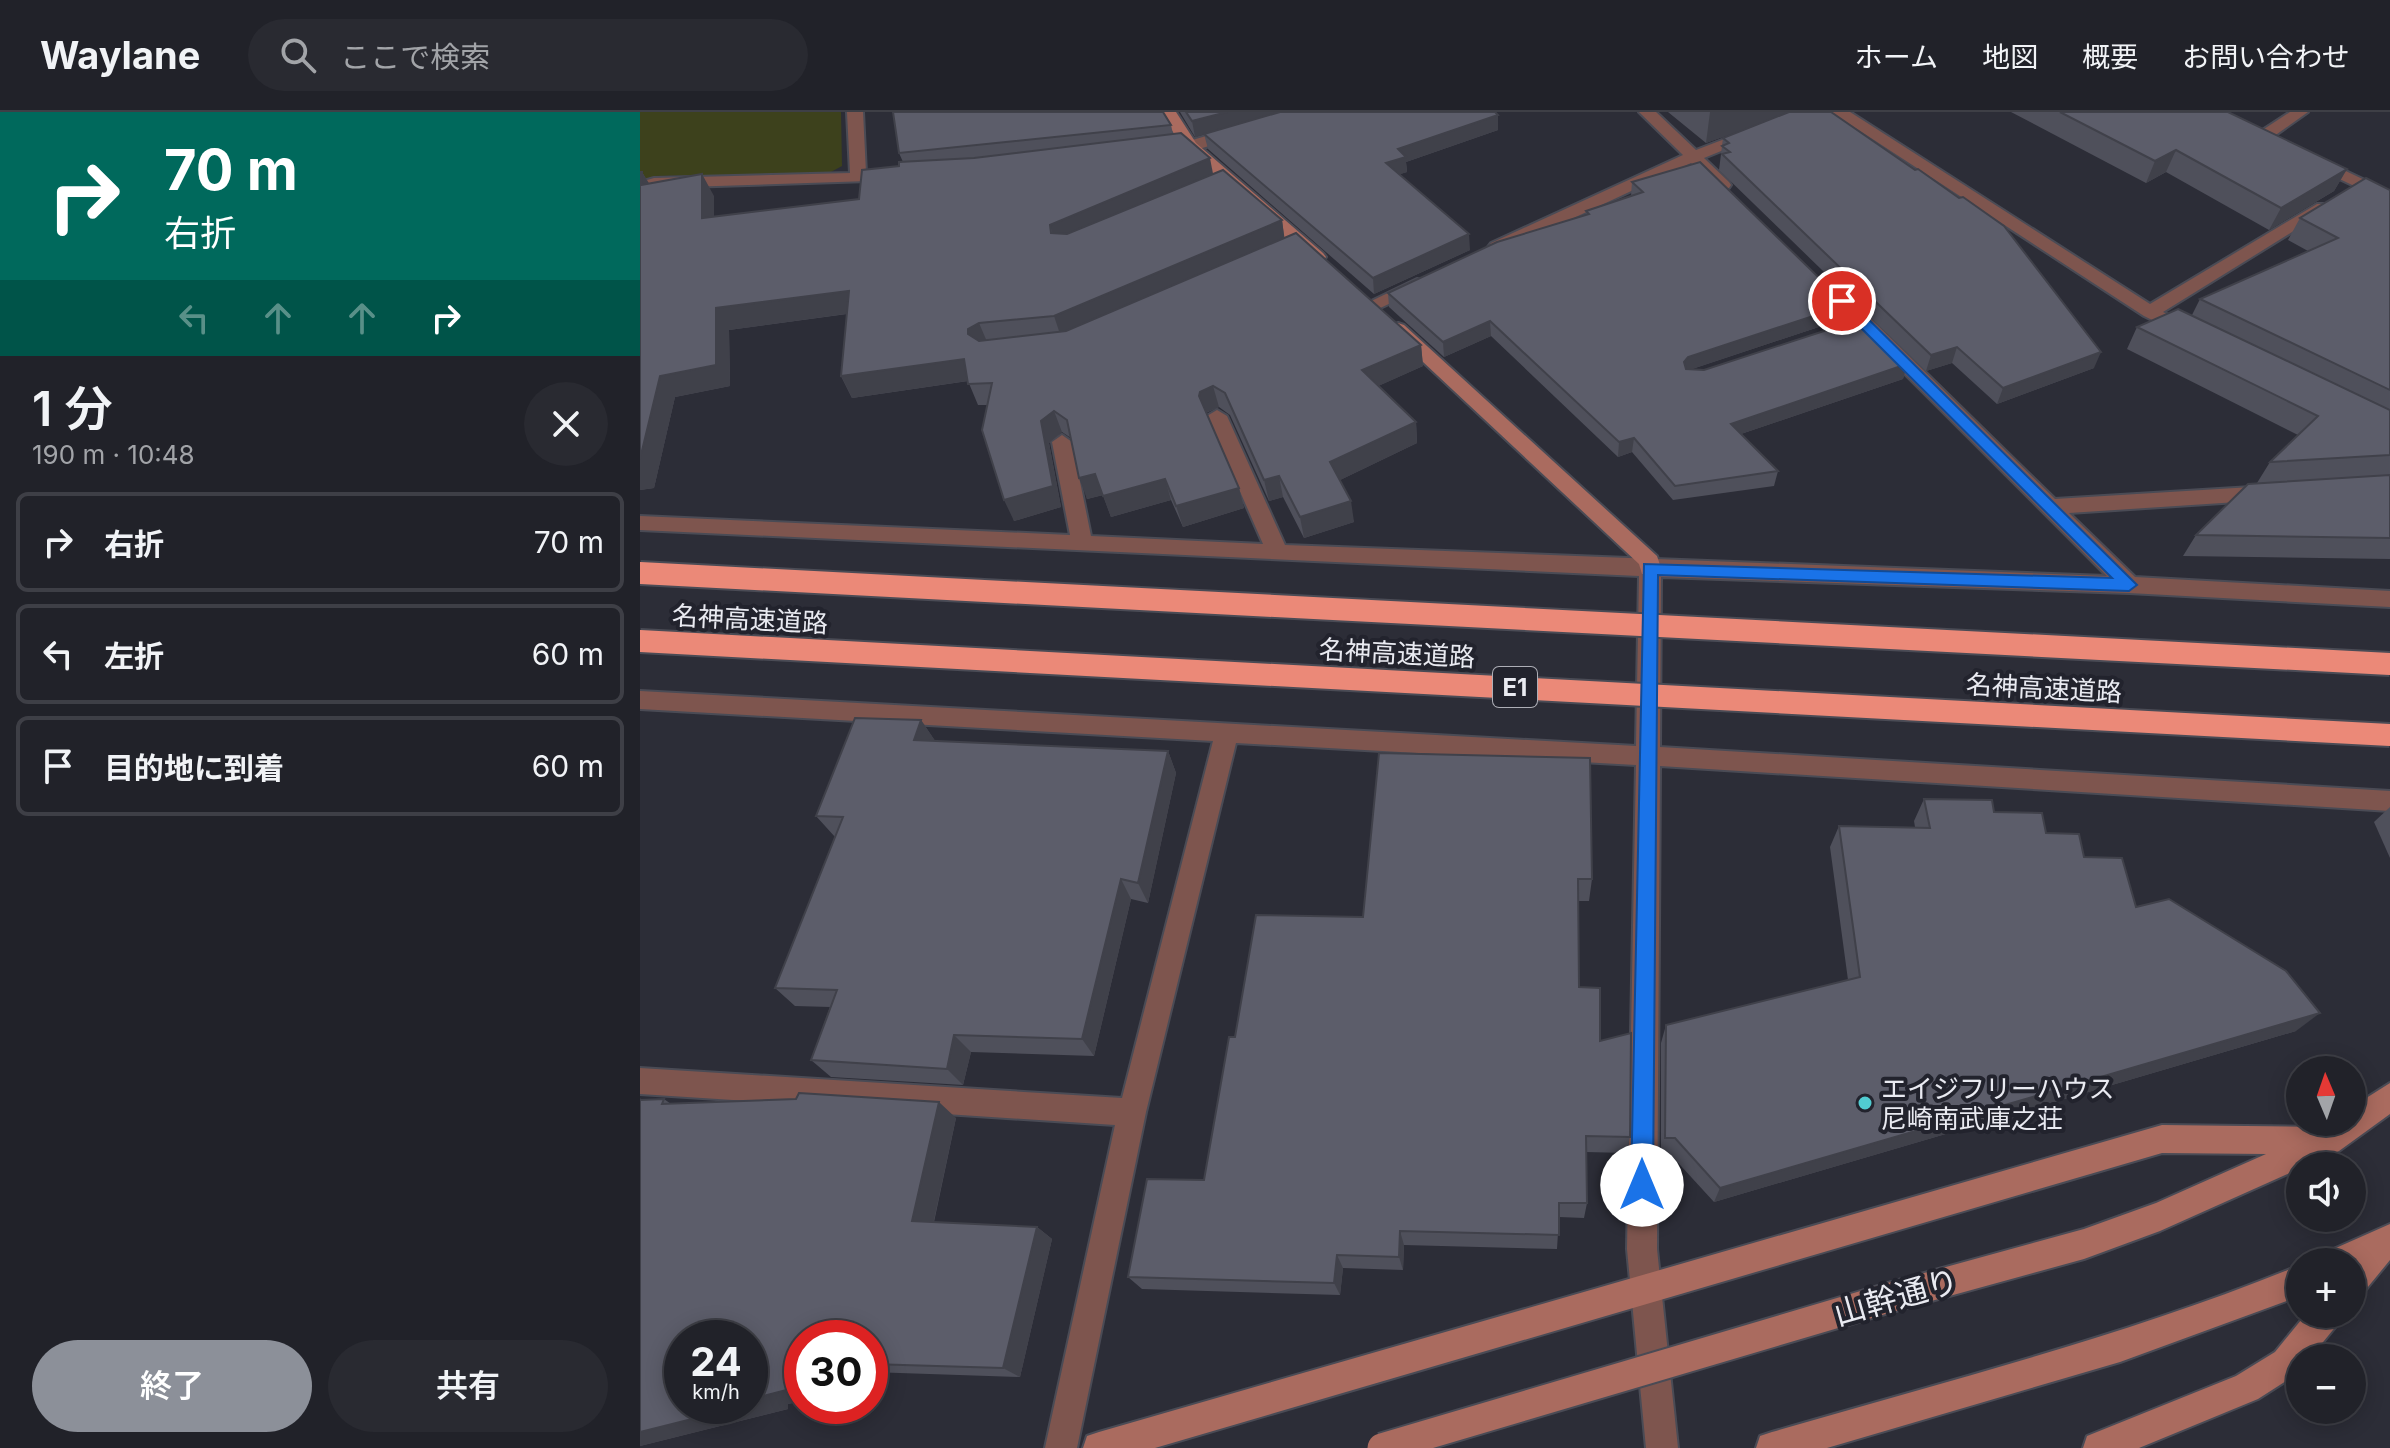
<!DOCTYPE html>
<html lang="ja">
<meta charset="utf-8">
<style>
body{margin:0;font-family:Inter,"Noto Sans JP",sans-serif;background:#292a31;color:#f1f3f6;height:100vh;display:flex;flex-direction:column;font-size:30px;white-space:nowrap}
*{box-sizing:border-box;margin:0}
p{font-size:26px;color:#a2a4a8}
.icon{flex:none;width:44px;height:44px;fill:none;stroke:currentColor;stroke-width:2;stroke-linecap:round;stroke-linejoin:round}
.map{position:relative;flex:1;overflow:hidden}
.panel{display:flex;flex-direction:column;background:#212229;width:640px}
.panel>*{flex:none}
.banner{background:#00695c;color:#fff;overflow:hidden}
.needle{width:52px;rotate:358deg}
.fabs{position:absolute;left:1646px;top:944px;display:grid;gap:16px}
.fabs a{display:grid;place-items:center;width:80px;height:80px;border-radius:50%;background:#212229;box-shadow:0 4px 20px #0003,0 0 0 2px #3e3f46;font-size:40px}
.speed{position:absolute;left:24px;top:1208px;display:flex;gap:16px;font-size:40px;font-weight:700;text-align:center}
.speed>*{display:grid;place-content:center;width:104px;height:104px;border-radius:50%;background:#212229;box-shadow:0 4px 20px #0003,0 0 0 2px #3e3f46;line-height:1}
.speed small{font-size:20px;font-weight:400}
.speed .limit{border:12px solid #d22;background:#fff;color:#111}
.pin{position:absolute;display:grid;place-items:center;width:68px;height:68px;color:#fff;margin:-34px;border:4px solid #fff;border-radius:50%;box-shadow:0 2px 8px #0007}
.me{position:absolute;width:88px;margin:-44px;rotate:0deg;stroke-linejoin:round;filter:drop-shadow(0 0 6px #0008)}
.turn{display:flex;align-items:center;gap:28px;height:168px;padding:0 32px;font-size:36px}
.turn .icon{width:104px;height:104px;stroke-width:2.5}
.turn b{display:block;font-size:56px;line-height:68px}
.lanes{display:flex;align-items:center;height:76px;padding:0 32px;background:#0003;justify-content:center;gap:40px;direction:ltr}
.lanes .off{opacity:.35}
.round{display:grid;place-items:center;flex:none;width:84px;height:84px;border-radius:42px;background:#292a31}
.head{display:flex;align-items:center;justify-content:space-between;height:136px;padding:0 32px}
h1{font-size:48px;font-weight:600;line-height:60px}
.cta{display:flex;gap:16px;margin-top:auto;padding:16px 32px}
.cta a{flex:1;height:92px;border-radius:48px;background:#8c9099;color:#fff;font-size:32px;font-weight:600;line-height:92px;text-align:center}
.cta a+a{background:#292a31;color:#f1f3f6}
ul{padding:0;list-style:none}
li{display:flex;align-items:center;gap:24px;height:100px;margin:0 16px 12px;padding:0 16px;border:4px solid #3e3f46;border-radius:12px}
li div{flex:1}
li b{display:block;font-size:30px}
li em{font-style:normal}
header{display:flex;align-items:center;gap:48px;box-sizing:border-box;height:112px;padding:0 40px;background:#212229;border-bottom:2px solid #3e3f46}
header strong{font-size:38px}
nav{display:flex;gap:44px;margin-inline-start:auto;font-size:28px}
.search{width:560px;height:72px;background:#292a31;display:flex;align-items:center;gap:20px;box-sizing:border-box;padding:0 28px;border-radius:44px;color:#a2a4a8;font-size:30px}
main{display:flex;flex:1;min-height:0}
.map>svg:first-child{display:block}
.green{fill:#3d411c}
.lines{fill:none;stroke-linecap:round;stroke-linejoin:round}
.street-casing{stroke:#4a4b55;stroke-width:4}
.secondary-casing{stroke:#4a4b55;stroke-width:4}
.street{fill:#7e554e;fill-rule:evenodd}
.secondary{fill:#aa6b5f;fill-rule:evenodd}
.secondary-bridge-casing{stroke:#4a4b55;stroke-width:33;stroke-linecap:butt}
.highway-bridge-casing{stroke:#4a4b55;stroke-width:26;stroke-linecap:butt}
.secondary-bridge{stroke:#aa6b5f;stroke-width:29}
.highway-bridge{stroke:#eb8978;stroke-width:22}
.wall{fill:#4f505b}
.shaded-wall{fill:#40414a}
.building{fill:#5c5d6a;stroke:#40414a;stroke-width:2}
.route{fill:#1a73e8;stroke:#114b97;stroke-width:2}
.poi-dot{fill:#51ccd1;stroke:#22232d;stroke-width:3}
.labels{text-anchor:middle;dominant-baseline:central;stroke-width:8;stroke-linejoin:round;paint-order:stroke}
.shield{fill:#22232d;stroke:#adaeb6;stroke-width:2}
.shield-label{font-size:24px;font-weight:bold;fill:#e9eaf1}
.street-label{font-size:26px;fill:#e9eaf1;stroke:#22232d}
.poi-label{font-size:26px;fill:#e9eaf1;stroke:#22232d;text-anchor:start}
.near-street-label{font-size:32px;fill:#e9eaf1;stroke:#22232d}
</style>
<header>
<strong>Waylane</strong>
<div class="search"><svg class="icon" aria-label="search" viewBox="0 0 24 24"><circle cx="10" cy="10" r="6"/><path d="M15 15l6 6"/></svg>ここで検索</div>
<nav><a>ホーム</a><a>地図</a><a>概要</a><a>お問い合わせ</a></nav>
</header>
<main>
<section class="panel">
<div class="banner">
<div class="turn"><svg class="icon" aria-label="right" viewBox="0 0 24 24"><path d="M7 20v-9h11M14 6l5 5-5 5"/></svg><div><b>70 m</b>右折</div></div>
<div class="lanes"><svg class="icon off" aria-label="left" viewBox="0 0 24 24"><path d="M17 20v-9H6M10 6l-5 5 5 5"/></svg><svg class="icon off" aria-label="ahead" viewBox="0 0 24 24"><path d="M12 20V5M6 11l6-6 6 6"/></svg><svg class="icon off" aria-label="ahead" viewBox="0 0 24 24"><path d="M12 20V5M6 11l6-6 6 6"/></svg><svg class="icon" aria-label="right" viewBox="0 0 24 24"><path d="M7 20v-9h11M14 6l5 5-5 5"/></svg></div>
</div>
<div class="head"><div><h1>1 分</h1><p>190 m · 10:48</p></div><a class="round"><svg class="icon" aria-label="close" viewBox="0 0 24 24"><path d="M6 6l12 12M18 6L6 18"/></svg></a></div>
<ul>
<li><svg class="icon" aria-label="right" viewBox="0 0 24 24"><path d="M7 20v-9h11M14 6l5 5-5 5"/></svg><div><b>右折</b></div><em>70 m</em></li>
<li><svg class="icon" aria-label="left" viewBox="0 0 24 24"><path d="M17 20v-9H6M10 6l-5 5 5 5"/></svg><div><b>左折</b></div><em>60 m</em></li>
<li><svg class="icon" aria-label="arrive" viewBox="0 0 24 24"><path d="M6 21V4h12l-3 4 3 4H6"/></svg><div><b>目的地に到着</b></div><em>60 m</em></li>
</ul>
<div class="cta"><a>終了</a><a>共有</a></div>
</section>
<div class="map">
<svg width="1750" height="1336" viewBox="0 0 1750 1336">
<rect width="100%" height="100%" fill="#2c2d37"/>
<polygon class="green" points="0,0 201,0 202,54 189,61 16,64 0,68"/>
<g class="lines">
<defs>
<g id="street">
<polygon points="207,0 223,0 226,61 259,62 259,68 15,76 0,80 0,70 14,66 210,61"/>
<polygon points="999,0 1016,0 1056,38 1155,0 1177,0 1064,46 1089,70 1091,73 1089,76 1077,76 1051,51 863,139 851,139 848,135 851,131 1043,43"/>
<polygon points="1191,0 1210,0 1510,192 1677,92 1689,92 1691,96 1523,200 1555,216 1558,220 1549,226 1504,204"/>
<polygon points="1650,0 1668,0 1630,27 1618,27 1618,21"/>
<path d="M597,15L605,20L603,23C584,29 531,50 516,37L518,34L549,29Z"/>
<polygon points="1674,44 1750,80 1750,91 1668,52 1666,49"/>
<polygon points="1184,166 1190,167 1415,387 1628,374 1635,376 1638,381 1635,386 1628,388 1429,401 1495,465 1750,479 1750,495 1489,481 1021,465 1020,635 1750,679 1750,699 1020,654 1017,1137 1038,1336 1006,1336 987,1137 996,653 596,631 506,1000 437,1336 405,1336 475,1013 0,982 0,956 482,986 573,629 0,597 0,579 996,634 999,464 0,418 0,404 430,423 412,330 422,323 432,330 451,424 623,432 567,304 577,298 587,304 645,433 1467,464 1178,175 1175,171"/>
<polygon points="777,167 783,168 786,172 783,176 738,197 726,197 723,193"/>
</g>
<g id="secondary">
<polygon points="520,0 536,0 556,31 683,141 686,145 683,149 671,149 544,37"/>
<polygon points="758,211 764,213 1017,444 1021,456 1018,462 1002,462 999,452 752,221 749,217"/>
<polygon points="1750,971 1750,1002 1699,1039 1520,1119 1444,1147 1255,1199 1244,1195 1240,1184 1244,1173 1255,1169 1444,1117 1516,1091 1626,1042 1522,1041 515,1336 443,1336 447,1324 459,1320 1522,1013 1685,1015 1692,1010 1712,1010 1712,995"/>
<polygon points="1750,1112 1750,1148 1723,1181 1712,1185 1712,1150 1685,1150 1689,1139"/>
<path d="M1660,1153V1184L1480,1250L1187,1336H1116L1120,1324L1132,1320C1309,1268 1490,1223 1660,1153Z"/>
<polygon points="1666,1202 1701,1202 1697,1213 1670,1246 1660,1246 1657,1262 1618,1287 1499,1336 1443,1336 1447,1324 1596,1264 1635,1240"/>
</g>
</defs>
<use href="#street" class="street-casing"/>
<use href="#secondary" class="secondary-casing"/>
<use href="#street" class="street"/>
<use href="#secondary" class="secondary"/>
<defs>
<polyline id="secondary-bridge" points="742,1336 1255,1184"/>
<g id="highway-bridge">
<polyline points="0,461 1750,552"/>
<polyline points="0,529 1750,623"/>
</g>
</defs>
<use href="#secondary-bridge" class="secondary-bridge-casing"/>
<use href="#highway-bridge" class="highway-bridge-casing"/>
<use href="#secondary-bridge" class="secondary-bridge"/>
<use href="#highway-bridge" class="highway-bridge"/>
</g>
<g class="wall">
<polygon points="540,0 855,0 858,3 858,18 766,50 767,60 760,62 830,138 734,182 568,37 564,22 555,25"/>
<polygon points="1028,0 1191,0 1454,256 1357,292 1312,251 1286,259 1079,58 1083,26 1118,12 1066,31"/>
<polygon points="1371,0 1588,0 1707,57 1694,79 1629,118 1526,60 1506,71"/>
<polygon points="531,13 533,22 573,62 642,108 644,125 781,233 783,254 738,274 776,310 777,331 700,368 714,410 664,426 643,385 629,389 590,303 579,295 566,301 599,376 604,396 543,415 531,388 471,405 463,383 447,387 431,326 422,320 409,331 421,395 374,409 347,293 338,293 328,269 212,286 201,264 207,202 89,218 90,274 35,285 14,376 0,378 0,60 2,60 9,72 74,84 74,105 219,87 263,50 259,41"/>
<polygon points="992,70 1203,207 1052,257 1064,258 1267,252 1263,267 1101,322 1138,359 1134,374 1033,388 992,340 978,345 851,224 804,245 749,195 748,181 946,103 946,99 991,84"/>
<polygon points="1750,78 1750,447 1543,444 1556,423 1617,371 1630,350 1658,323 1487,237 1497,215 1552,203 1560,187 1668,139 1648,128 1660,106"/>
<polygon points="281,608 295,629 528,639 536,661 508,791 491,787 454,944 331,940 323,973 191,965 171,948 190,895 155,894 135,876 195,725 176,704"/>
<polygon points="739,641 952,767 949,789 938,789 939,875 960,929 990,1025 986,1041 946,1040 947,1091 944,1106 919,1105 917,1137 764,1133 763,1158 703,1156 700,1183 502,1177 488,1165 564,1068 595,925 723,805"/>
<polygon points="1284,687 1354,700 1406,721 1444,745 1496,795 1656,919 1074,1090 1030,1042 1021,1042 1021,931 1026,913 1208,868 1190,735 1199,714 1275,715 1274,709"/>
<polygon points="1750,695 1750,746 1734,710"/>
<polygon points="0,986 1,988 24,987 31,992 316,1006 294,1110 397,1115 412,1127 380,1265 230,1260 230,1226 162,1226 162,1289 148,1292 148,1297 0,1334"/>
</g>
<g class="shaded-wall">
<polygon points="587,0 641,0 642,1 555,25 552,9"/>
<polygon points="1070,0 1153,0 1066,31"/>
<polygon points="858,3 858,18 766,50 767,60 748,66 746,51 758,37"/>
<polygon points="1536,38 1526,60 1506,71 1515,49"/>
<polygon points="570,46 574,67 419,143 410,113"/>
<polygon points="1707,57 1694,79 1629,118 1641,96"/>
<polygon points="2,60 15,81 1,73"/>
<polygon points="62,62 74,84 74,128 62,106"/>
<polygon points="642,108 645,130 421,225 414,204"/>
<polygon points="829,122 830,138 734,182 733,166"/>
<polygon points="209,179 220,200 89,218 90,274 35,285 14,376 0,378 0,347 20,264 76,196"/>
<polygon points="1207,193 1203,207 1046,259 1044,250 1048,245"/>
<polygon points="850,209 851,224 804,245 803,230"/>
<polygon points="339,211 348,232 337,238 328,222 328,217"/>
<polygon points="781,233 783,254 725,280 722,258"/>
<polygon points="1317,235 1312,251 1286,259 1291,243"/>
<polygon points="1461,240 1454,256 1357,292 1363,276"/>
<polygon points="324,247 334,268 212,286 201,264"/>
<polygon points="1267,252 1263,267 1089,326 1091,312"/>
<polygon points="573,274 579,295 565,301 559,284 560,280"/>
<polygon points="414,299 422,320 409,331 421,395 374,409 364,388 401,309"/>
<polygon points="776,310 777,331 694,371 690,350"/>
<polygon points="994,326 992,340 978,345 979,330"/>
<polygon points="455,362 463,383 447,387 439,366"/>
<polygon points="639,364 643,385 629,389 624,368"/>
<polygon points="525,367 531,388 471,405 463,384"/>
<polygon points="599,376 604,396 543,415 536,394"/>
<polygon points="711,389 714,410 664,426 660,405"/>
<polygon points="281,608 296,630 274,628"/>
<polygon points="528,639 536,661 508,791 498,771"/>
<polygon points="481,767 491,787 454,944 442,927"/>
<polygon points="1680,901 1656,919 1074,1090 1080,1076"/>
<polygon points="314,923 331,940 323,973 307,957"/>
<polygon points="299,990 316,1006 291,1122 272,1109"/>
<polygon points="397,1115 412,1127 380,1265 363,1256"/>
<polygon points="760,1119 764,1133 763,1158 759,1145"/>
<polygon points="697,1143 703,1156 700,1183 694,1171"/>
<polygon points="162,1274 162,1289 148,1292 148,1297 0,1334 0,1320 104,1294 110,1294 110,1293 123,1284"/>
</g>
<g class="building">
<polygon points="253,0 523,0 531,13 259,41"/>
<polygon points="546,0 587,0 552,9"/>
<polygon points="640,0 855,0 858,3 758,37 766,45 746,51 829,122 733,166 564,22"/>
<polygon points="1149,0 1191,0 1275,58 1278,57 1319,86 1323,85 1364,114 1461,240 1363,276 1317,235 1291,243 1082,42 1090,40 1082,34 1089,31 1083,26"/>
<polygon points="1420,0 1588,0 1707,57 1641,96 1536,38 1515,49"/>
<polygon points="541,21 570,46 410,113 411,121 427,122 583,58 642,108 414,204 339,211 328,217 328,222 339,229 426,219 656,121 781,233 722,258 776,310 690,350 711,389 660,405 639,364 624,368 585,281 573,274 560,280 559,284 599,376 536,394 525,367 463,384 455,362 439,366 427,308 414,299 401,309 413,374 364,388 342,318 352,271 328,272 324,247 201,264 209,179 76,196 76,253 20,264 0,347 0,60 2,60 1,73 62,62 62,106 219,87 222,58 259,54 259,50 334,46"/>
<polygon points="1060,50 1207,193 1048,245 1044,250 1046,257 1064,258 1221,207 1267,252 1091,312 1138,359 1035,374 994,326 979,330 850,209 803,230 748,181 857,130 949,102 946,99 1003,80 992,70"/>
<polygon points="1726,66 1750,78 1750,278 1560,187 1698,126 1660,106"/>
<polygon points="1538,197 1750,298 1750,343 1630,350 1678,304 1497,215"/>
<polygon points="1750,363 1750,426 1556,423 1608,372"/>
<polygon points="215,606 281,608 274,628 528,639 498,771 481,767 442,927 314,923 307,957 171,948 197,878 135,876 203,705 176,704"/>
<polygon points="739,641 950,646 952,767 938,767 939,875 960,876 960,929 991,921 990,1025 946,1024 947,1091 919,1091 919,1123 760,1119 759,1145 697,1143 694,1171 488,1165 507,1067 564,1068 589,925 595,925 616,803 723,805"/>
<polygon points="1284,687 1352,688 1354,700 1402,701 1406,721 1439,722 1444,745 1482,746 1496,795 1529,787 1646,859 1680,901 1080,1076 1035,1026 1025,1026 1026,913 1220,865 1199,714 1290,716"/>
<polygon points="159,981 299,990 272,1109 397,1115 363,1256 230,1252 230,1226 162,1226 162,1274 123,1284 122,1290 110,1293 110,1226 42,1226 42,1294 104,1294 0,1320 0,988 24,987 22,992 156,987"/>
</g>
<polygon class="route" points="1202,185 1207,186 1497,473 1489,479 1018,463 1013,1073 1010,1081 1002,1084 995,1081 991,1073 1004,452 1472,466 1197,192 1197,186"/>
<circle class="poi-dot" cx="1225" cy="991" r="8"/>
<g class="labels">
<rect class="shield" x="853" y="555" width="44" height="40" rx="6"/>
<g class="shield-label">
<text x="875" y="575">E1</text>
</g>
<g class="street-label">
<text transform="translate(110 507) rotate(3)">名神高速道路</text>
<text transform="translate(757 541) rotate(3)">名神高速道路</text>
<text transform="translate(1404 576) rotate(3)">名神高速道路</text>
</g>
<g class="poi-label">
<text x="1241" y="976">エイジフリーハウス<tspan x="1241" dy="30">尼崎南武庫之荘</tspan></text>
</g>
<g class="near-street-label">
<text transform="translate(1256 1185) rotate(-16)">山幹通り</text>
</g>
</g>
</svg>
<div class="fabs">
<a><svg class="needle" viewBox="-14 -14 28 28"><path d="M0-13l5 13h-10z" fill="#e53935"/><path d="M0 13l5-13h-10z" fill="#a2a4a8"/></svg></a>
<a><svg class="icon" aria-label="sound" viewBox="0 0 24 24"><path d="M4 9h4l5-4v14l-5-4H4zM17 9q2 3 0 6"/></svg></a>
<a>+</a>
<a>−</a>
</div>
<div class="speed"><div>24<small>km/h</small></div><div class="limit">30</div></div>
<div class="pin" style="left:1202px;top:189px;background:#d93025"><svg class="icon" aria-label="arrive" viewBox="0 0 24 24"><path d="M6 21V4h12l-3 4 3 4H6"/></svg></div>
<svg class="me" style="left:1002px;top:1073px" viewBox="-20 -20 40 40"><circle r="19" fill="#fff"/><path d="M0-13L10 11 0 6-10 11z" fill="#1a73e8"/></svg>
</div>
</main>
